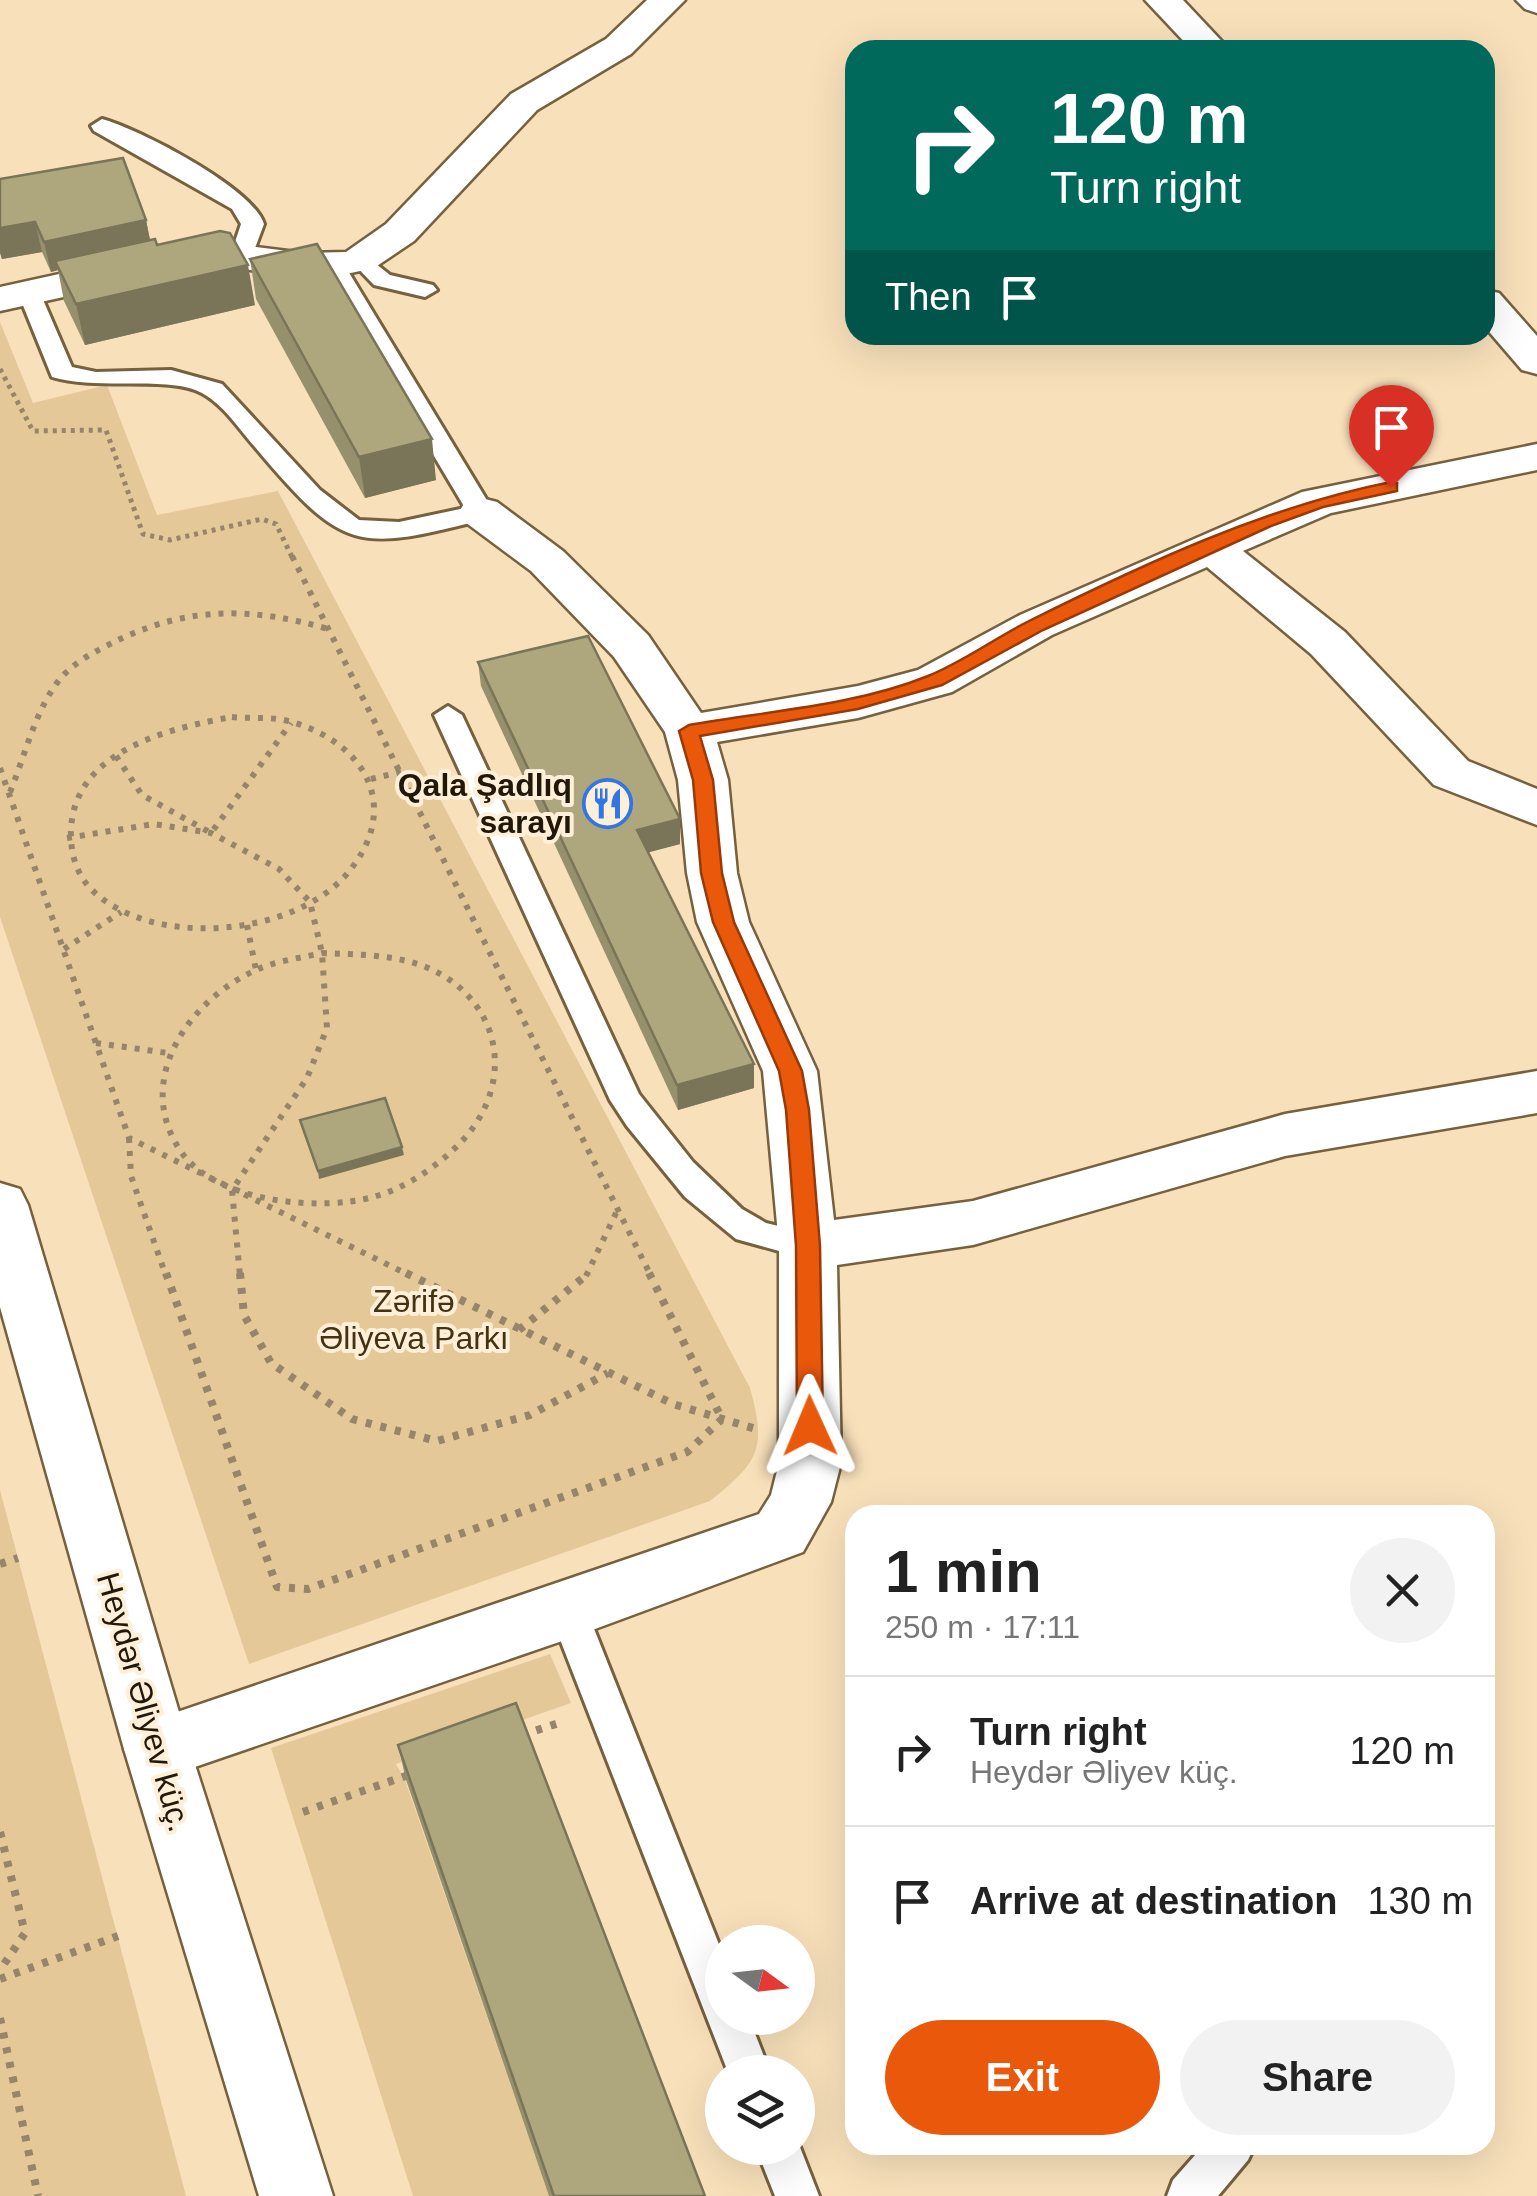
<!DOCTYPE html>
<meta charset="utf-8">
<style>
body{margin:0;font-family:Helvetica,sans-serif;background:#f2f2f2;color:#222;height:100vh;display:flex;flex-direction:column;font-size:38px;white-space:nowrap}
*{box-sizing:border-box;margin:0}
p{font-size:32px;color:#767676}
.icon{flex:none;width:55px;height:55px;fill:none;stroke:currentColor;stroke-width:2;stroke-linecap:round;stroke-linejoin:round}
.map{position:relative;flex:1;overflow:hidden}
.panel{position:absolute;left:845px;top:1505px;width:650px;height:650px;display:flex;flex-direction:column;background:#fff;border-radius:30px;box-shadow:0 10px 40px #0002}
.panel>*{flex:none}
.guide{position:absolute;left:845px;top:40px;width:650px;height:305px;border-radius:30px;box-shadow:0 10px 40px #0002;background:#00695c;color:#fff;overflow:hidden}
.needle{width:65px;rotate:105deg}
.controls{position:absolute;left:705px;top:1925px;display:grid;gap:20px}
.controls a{display:grid;place-items:center;width:110px;height:110px;border-radius:50%;background:#fff;box-shadow:0 10px 40px #0002;font-size:50px}
.pin{position:absolute;display:grid;place-items:center;width:85px;height:85px;color:#fff;margin:-102px -42px;border-radius:50% 50% 50% 0;rotate:-45deg;box-shadow:0 0 10px #0007}
.pin .icon{rotate:45deg}
.me{position:absolute;width:110px;margin:-55px;rotate:359deg;stroke-linejoin:round;filter:drop-shadow(0 0 8px #0008)}
.turn{display:flex;align-items:center;gap:35px;height:210px;padding:0 40px;font-size:45px}
.turn .icon{width:130px;height:130px;stroke-width:2.5}
.turn b{display:block;font-size:70px;line-height:85px}
.then{display:flex;align-items:center;height:95px;padding:0 40px;background:#0003;gap:20px;font-size:38px}
.round{display:grid;place-items:center;flex:none;width:105px;height:105px;border-radius:52px;background:#f2f2f2}
.head{display:flex;align-items:center;justify-content:space-between;height:170px;padding:0 40px}
h1{font-size:60px;font-weight:700;line-height:75px}
.action{display:flex;gap:20px;margin-top:auto;padding:20px 40px}
.action a{flex:1;height:115px;border-radius:60px;background:#ea580c;color:#fff;font-size:40px;font-weight:700;line-height:115px;text-align:center}
.action a+a{background:#f2f2f2;color:#222}
ul{padding:0;list-style:none}
li{display:flex;align-items:center;gap:30px;height:150px;padding:0 40px;border-top:2px solid #e0e0e0}
li div{flex:1}
li b{display:block;font-size:38px}
li em{font-style:normal}
.map>svg:first-child{display:block}
.green{fill:#e5c898}
.lines{fill:none;stroke-linecap:round;stroke-linejoin:round}
.lane-casing{stroke:#76613f;stroke-width:6}
.street-casing{stroke:#76613f;stroke-width:5}
.secondary-casing{stroke:#76613f;stroke-width:5}
.path-far2{stroke:#96856a;stroke-width:5;stroke-dasharray:4 5;stroke-linecap:butt}
.path-far1{stroke:#96856a;stroke-width:6;stroke-dasharray:5 8;stroke-linecap:butt}
.path{stroke:#96856a;stroke-width:8;stroke-dasharray:6 9;stroke-linecap:butt}
.lane{fill:#fff;fill-rule:evenodd}
.street{fill:#fff;fill-rule:evenodd}
.secondary{fill:#fff;fill-rule:evenodd}
.wall{fill:#96906c}
.shaded-wall{fill:#7a7558}
.building{fill:#aea77e;stroke:#7a7558;stroke-width:2.5}
.route{fill:#ea580c;stroke:#983908;stroke-width:2.5}
.labels{text-anchor:middle;dominant-baseline:central;stroke-width:8;stroke-linejoin:round;paint-order:stroke}
.poi-label{font-size:32px;font-weight:bold;fill:#21180a;stroke:#fdefd8;text-anchor:end}
.park-label{font-size:32px;fill:#443212;stroke:#fdefd8}
.street-label{font-size:32px;fill:#21180a;stroke:#fdefd8}
</style>
<div class="map">
<svg width="1537" height="2196" viewBox="0 0 1537 2196">
<rect width="100%" height="100%" fill="#f8e0ba"/>
<g class="green">
<path d="M0,322L33,403L107,385L157,515L278,491L750,1388C767,1449 759,1462 710,1501L249,1664L0,917Z"/>
<polygon points="0,1490 186,2196 0,2196"/>
<polygon points="550,1654 571,1703 396,1764 405,1780 549,2196 413,2196 271,1748"/>
</g>
<g class="lines">
<defs>
<g id="lane">
<path d="M102,119C139,129 253,188 264,224L252,256H236L232,251L241,224L232,209L94,131L91,126Z"/>
<polygon points="361,252 390,275 433,285 437,290 425,297 374,285 349,259"/>
<path d="M333,259L345,266L494,512L490,518C356,552 345,554 255,447C239,429 224,405 202,393C169,375 98,391 52,377L18,293L30,286L38,288L72,367L96,372L171,370L222,384L320,490L359,520L399,522L465,508L321,266Z"/>
<polygon points="448,706 462,715 639,1094 693,1162 742,1209 766,1223 820,1236 825,1246 820,1256 808,1259 736,1239 685,1197 627,1126 610,1100 434,715"/>
<polygon points="568,1594 581,1599 587,1611 722,1952 722,2018 749,2018 770,2072 728,2072 549,1611 555,1599"/>
<polygon points="798,2142 819,2196 775,2196 756,2148 798,2148"/>
<polygon points="1204,2145 1255,2145 1248,2160 1218,2196 1167,2196 1173,2180"/>
</g>
<g id="street">
<polygon points="647,0 685,0 631,54 537,110 414,241 374,268 323,279 209,265 0,311 0,287 209,241 304,253 346,252 386,224 511,94 606,39"/>
<polygon points="1145,0 1183,0 1230,50 1192,50"/>
<polygon points="1516,0 1537,0 1537,13 1525,9"/>
<polygon points="1485,290 1499,293 1537,336 1537,374 1522,370 1485,327"/>
<polygon points="1537,444 1537,470 1331,513 1243,551 1345,632 1468,761 1537,789 1537,825 1434,785 1311,654 1207,567 1052,635 952,692 858,718 717,742 728,780 737,873 749,922 817,1071 834,1220 973,1201 1285,1114 1537,1071 1537,1113 1285,1156 973,1245 837,1265 841,1463 831,1502 803,1552 568,1639 157,1780 133,1771 124,1749 133,1727 759,1514 771,1495 779,1463 779,1246 763,1071 697,922 687,873 678,780 665,732 614,657 531,571 465,522 459,512 465,502 481,498 497,502 563,551 648,635 701,713 858,686 918,670 1020,615 1302,492"/>
</g>
<polygon id="secondary" points="0,1183 20,1189 28,1205 190,1749 333,2196 259,2196 124,1749 0,1307"/>
</defs>
<use href="#lane" class="lane-casing"/>
<use href="#street" class="street-casing"/>
<use href="#secondary" class="secondary-casing"/>
<polyline class="path-far2" points="0,369 33,431 106,430 143,534 170,540 262,519 276,524 293,559"/>
<g class="path-far1">
<polyline points="292,556 651,1276"/>
<path d="M232,717C252,719 273,716 292,722C370,745 402,812 345,876C290,937 153,948 93,891C76,875 70,852 71,829C75,750 170,728 232,717Z"/>
<polyline points="116,756 142,795 211,833 291,723"/>
<polyline points="0,768 129,1138 411,1276"/>
<polyline points="371,779 401,772"/>
<path d="M10,792C25,756 35,710 60,679C75,661 98,650 118,640C190,606 253,607 328,629"/>
<polyline points="67,838 154,824 211,833 279,869 310,902 322,953 327,1028 307,1078 232,1190 240,1276"/>
<polyline points="247,925 256,970"/>
<polyline points="64,949 121,912"/>
<path d="M322,953C364,955 411,954 447,978C507,1018 509,1091 462,1141C439,1165 407,1188 373,1197C319,1212 217,1202 182,1153C132,1083 187,1001 256,970C275,961 301,958 322,953Z"/>
<polyline points="96,1043 168,1053"/>
<polyline points="129,1138 131,1176 166,1276"/>
<polyline points="586,1276 617,1211"/>
</g>
<g class="path">
<polyline points="166,1273 277,1587 308,1589 687,1452 721,1420"/>
<polyline points="240,1273 244,1315 271,1363 352,1419 437,1441 530,1415 608,1373"/>
<polyline points="406,1273 673,1404 756,1429"/>
<polyline points="649,1273 722,1419"/>
<polyline points="519,1330 589,1273"/>
<polyline points="0,1564 18,1558"/>
<polyline points="522,1735 562,1722"/>
<polyline points="303,1812 411,1774"/>
<polyline points="0,1832 25,1933 0,1970"/>
<polyline points="0,1979 118,1936"/>
<polyline points="0,2018 38,2196"/>
</g>
<use href="#lane" class="lane"/>
<use href="#street" class="street"/>
<use href="#secondary" class="secondary"/>
</g>
<g class="wall">
<polygon points="0,179 146,220 150,240 255,305 85,345 64,301 58,270 51,272 42,252 2,259 0,253"/>
<polygon points="250,259 436,480 365,498 256,299"/>
<polygon points="478,662 680,844 648,852 754,1088 678,1110 481,686"/>
<polygon points="398,1745 705,2196 549,2196 406,1780"/>
</g>
<g class="shaded-wall">
<polygon points="146,220 152,250 55,261 58,270 51,272 44,242"/>
<polygon points="35,222 42,252 2,259 0,252 0,228"/>
<polygon points="248,265 255,305 85,345 76,304"/>
<polygon points="432,439 436,480 365,498 359,457"/>
<polygon points="680,819 680,844 639,855 637,830"/>
<polygon points="754,1064 754,1088 678,1110 677,1085"/>
<polygon points="402,1147 404,1155 319,1179 318,1171"/>
</g>
<g class="building">
<polygon points="123,158 146,220 44,242 35,222 0,228 0,179"/>
<polygon points="220,231 230,233 248,265 76,304 55,261 155,239 157,245"/>
<polygon points="317,244 432,439 359,457 250,259"/>
<polygon points="588,636 680,819 637,830 754,1064 677,1085 478,662"/>
<polygon points="385,1098 402,1147 318,1171 300,1120"/>
<polygon points="516,1703 705,2196 554,2196 398,1745"/>
</g>
<path class="route" d="M1391,482L1397,483V491L1323,507L1271,526L1043,630L942,685L858,709L700,736L713,780L722,873L734,922L802,1071L809,1110L820,1246L823,1426L810,1437L801,1434L797,1426L796,1246L786,1110L779,1071L713,922L701,873L693,780L679,731L689,725C767,711 854,706 928,676C963,662 995,638 1029,621C1144,564 1265,507 1391,482Z"/>
<defs>
<symbol id="restaurant-ring" viewBox="-11 -11 22 22"><circle r="9.5" fill="#fdefd8" stroke="#3276e3" stroke-width="1.5"/><path d="M-5-6h1v4h1v-4h1v4h1v-4h1v5L-1.5 .5V6h-2V.5L-5-1ZM5-6V6H3V1.5H1.5Q1.5-4 5-6Z" fill="#3276e3"/></symbol>
</defs>
<g fill-rule="evenodd">
<use href="#restaurant-ring" x="580" y="776" width="55" height="55"/>
</g>
<g class="labels">
<g class="poi-label">
<text x="572" y="785">Qala Şadlıq<tspan x="572" dy="37">sarayı</tspan></text>
</g>
<g class="park-label">
<text x="414" y="1301">Zərifə<tspan x="414" dy="37">Əliyeva Parkı</tspan></text>
</g>
<g class="street-label">
<text transform="translate(144 1702) rotate(74)">Heydər Əliyev küç.</text>
</g>
</g>
</svg>
<div class="controls">
<a><svg class="needle" viewBox="-14 -14 28 28"><path d="M0-13l5 13h-10z" fill="#e53935"/><path d="M0 13l5-13h-10z" fill="#767676"/></svg></a>
<a><svg class="icon" aria-label="layers" viewBox="0 0 24 24"><path d="M12 4l9 5-9 5-9-5zM3 14l9 5 9-5"/></svg></a>
</div>
<div class="pin" style="left:1391px;top:487px;background:#d93025"><svg class="icon" aria-label="arrive" viewBox="0 0 24 24"><path d="M6 21V4h12l-3 4 3 4H6"/></svg></div>
<svg class="me" style="left:810px;top:1426px" viewBox="-20 -20 40 40"><path d="M0-17L14 15 0 8-14 15z" fill="#ea580c" stroke="#fff" stroke-width="4"/></svg>
<div class="guide">
<div class="turn"><svg class="icon" aria-label="right" viewBox="0 0 24 24"><path d="M7 20v-9h11M14 6l5 5-5 5"/></svg><div><b>120 m</b>Turn right</div></div>
<div class="then">Then<svg class="icon" aria-label="arrive" viewBox="0 0 24 24"><path d="M6 21V4h12l-3 4 3 4H6"/></svg></div>
</div>
<section class="panel">
<div class="head"><div><h1>1 min</h1><p>250 m · 17:11</p></div><a class="round"><svg class="icon" aria-label="close" viewBox="0 0 24 24"><path d="M6 6l12 12M18 6L6 18"/></svg></a></div>
<ul>
<li><svg class="icon" aria-label="right" viewBox="0 0 24 24"><path d="M7 20v-9h11M14 6l5 5-5 5"/></svg><div><b>Turn right</b><p>Heydər Əliyev küç.</p></div><em>120 m</em></li>
<li><svg class="icon" aria-label="arrive" viewBox="0 0 24 24"><path d="M6 21V4h12l-3 4 3 4H6"/></svg><div><b>Arrive at destination</b></div><em>130 m</em></li>
</ul>
<div class="action"><a>Exit</a><a>Share</a></div>
</section>
</div>
